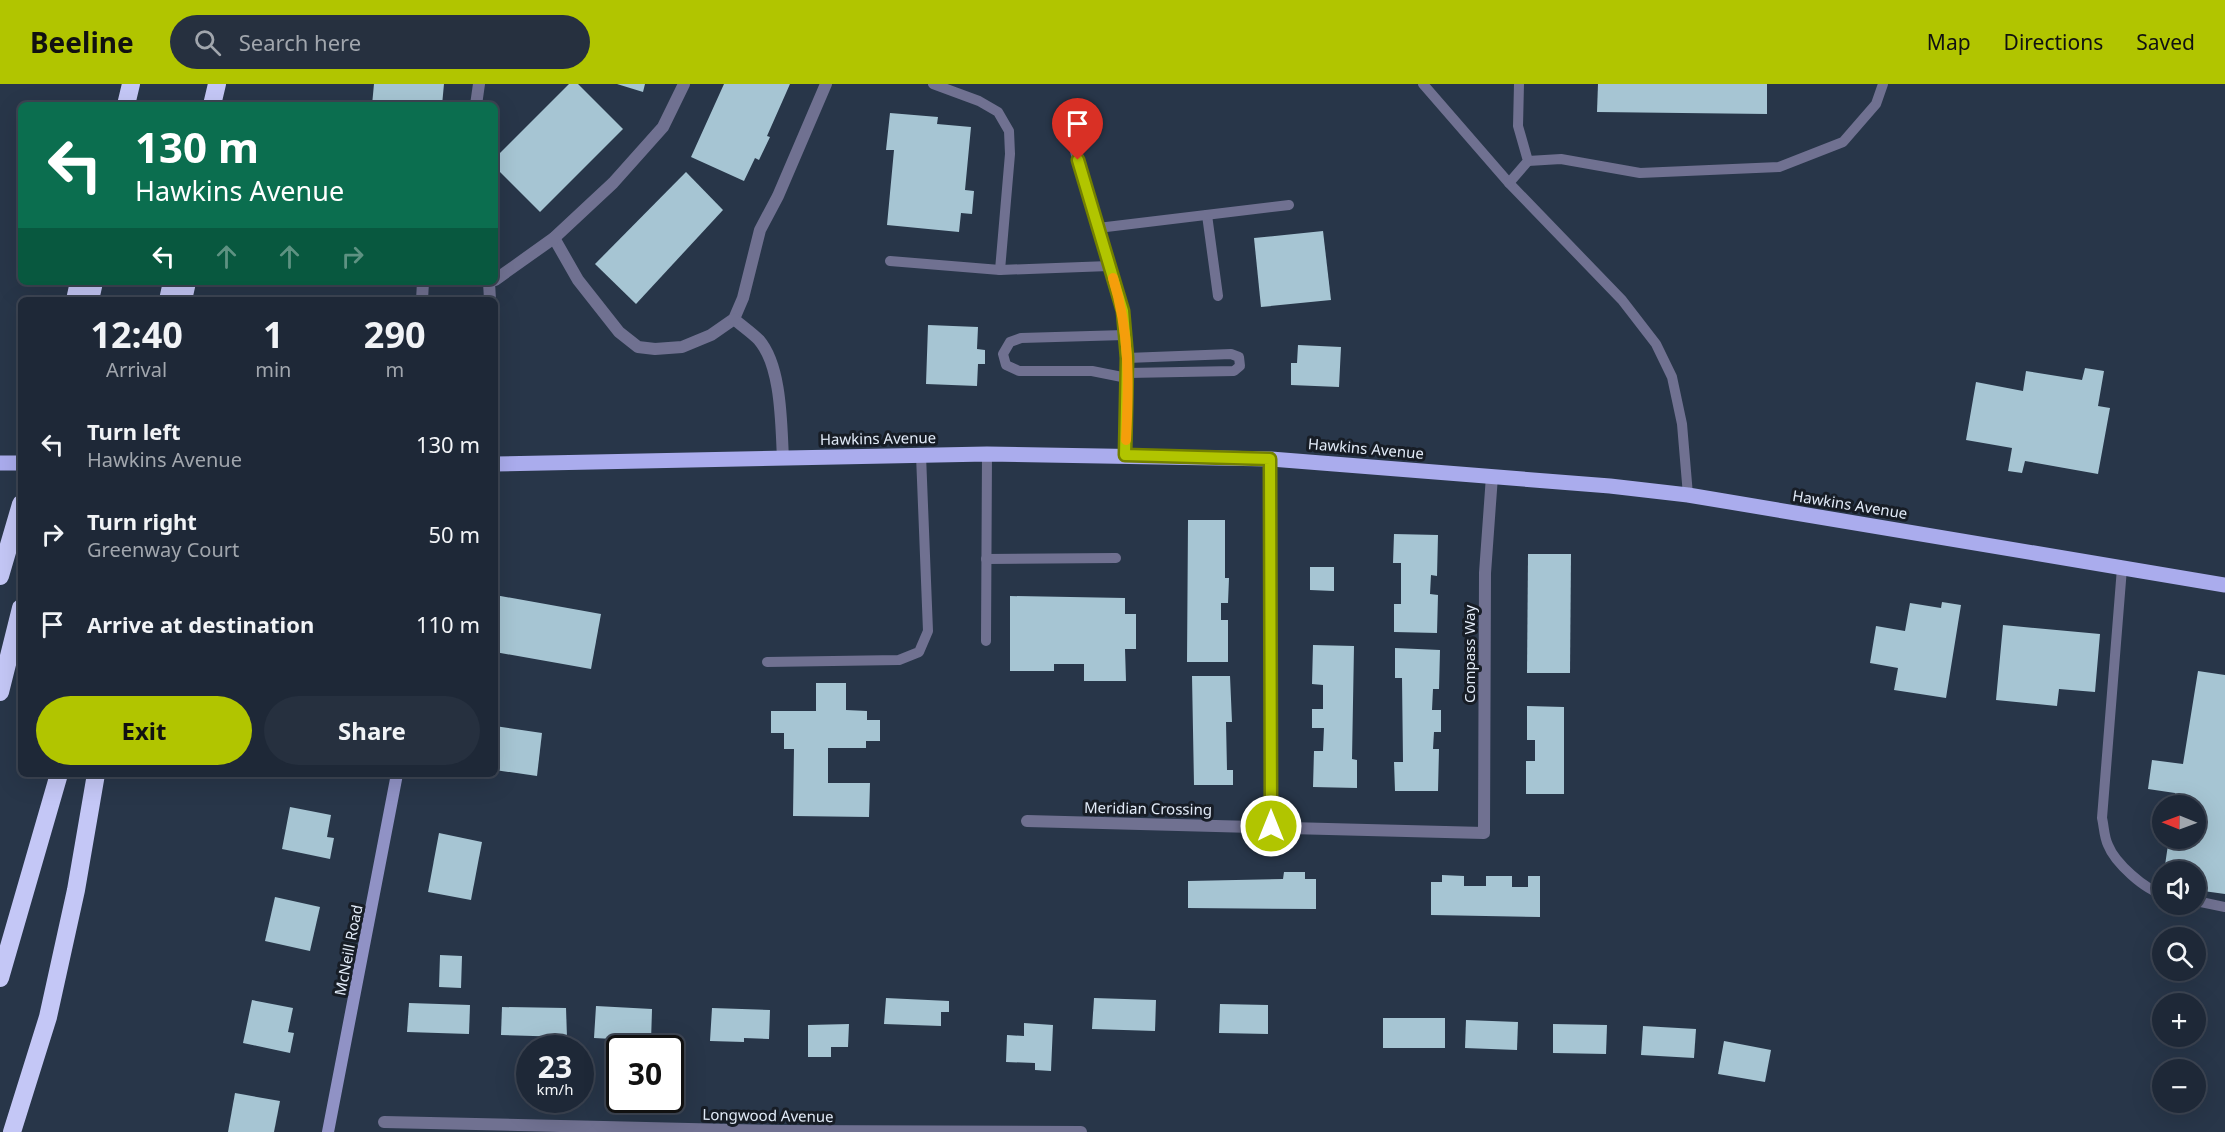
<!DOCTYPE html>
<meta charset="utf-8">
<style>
body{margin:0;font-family:"Noto Sans",sans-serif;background:#26303f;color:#f1f3f6;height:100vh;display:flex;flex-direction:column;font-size:22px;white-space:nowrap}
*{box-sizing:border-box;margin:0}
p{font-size:20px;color:#a1a6ad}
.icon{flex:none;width:33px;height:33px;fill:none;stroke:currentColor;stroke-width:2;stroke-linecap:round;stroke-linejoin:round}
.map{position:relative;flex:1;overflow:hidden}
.details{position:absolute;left:18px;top:213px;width:480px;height:480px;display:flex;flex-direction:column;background:#1e2837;border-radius:9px;box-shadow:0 6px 24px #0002,0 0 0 2px #3c4452}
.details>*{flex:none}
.guide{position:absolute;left:18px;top:18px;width:480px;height:183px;border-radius:9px;box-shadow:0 6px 24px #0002,0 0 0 2px #3c4452;background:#0b6e4f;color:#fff;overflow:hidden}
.needle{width:39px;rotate:271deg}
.controls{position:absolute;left:2152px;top:711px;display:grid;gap:12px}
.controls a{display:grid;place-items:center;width:54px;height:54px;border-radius:50%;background:#1e2837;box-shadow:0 6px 24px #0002,0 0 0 2px #3c4452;font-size:30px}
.speed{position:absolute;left:516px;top:951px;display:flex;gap:12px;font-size:30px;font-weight:700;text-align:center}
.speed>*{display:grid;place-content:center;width:78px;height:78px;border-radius:50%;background:#1e2837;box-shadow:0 6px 24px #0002,0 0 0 2px #3c4452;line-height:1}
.speed small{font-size:15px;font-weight:400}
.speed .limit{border:3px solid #111;border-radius:9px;background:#fff;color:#111}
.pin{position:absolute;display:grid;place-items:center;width:51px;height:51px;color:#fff;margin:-62px -26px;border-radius:50% 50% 50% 0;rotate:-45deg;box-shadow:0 0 6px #0007}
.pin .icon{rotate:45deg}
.me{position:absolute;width:66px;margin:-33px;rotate:0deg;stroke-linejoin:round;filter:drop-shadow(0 0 4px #0008)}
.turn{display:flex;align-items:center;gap:21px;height:126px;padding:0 18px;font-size:27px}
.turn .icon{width:78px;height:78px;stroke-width:2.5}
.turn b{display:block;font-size:42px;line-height:51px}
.lanes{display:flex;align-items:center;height:57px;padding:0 18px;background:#0003;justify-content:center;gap:30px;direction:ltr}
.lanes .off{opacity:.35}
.eta{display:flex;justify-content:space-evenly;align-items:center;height:102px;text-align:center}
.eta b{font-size:36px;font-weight:700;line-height:42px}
.primary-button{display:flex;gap:12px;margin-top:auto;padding:12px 18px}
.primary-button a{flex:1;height:69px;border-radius:36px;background:#b1c500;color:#111;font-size:24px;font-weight:700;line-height:69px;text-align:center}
.primary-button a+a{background:#26303f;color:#f1f3f6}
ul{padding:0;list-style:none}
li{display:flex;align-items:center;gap:18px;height:90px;padding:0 18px}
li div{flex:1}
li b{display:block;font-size:22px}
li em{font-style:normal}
header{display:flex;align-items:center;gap:36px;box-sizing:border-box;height:84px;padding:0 30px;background:#b1c500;color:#111}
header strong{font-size:28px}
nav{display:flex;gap:33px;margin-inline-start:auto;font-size:21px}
.search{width:420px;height:54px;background:#26303f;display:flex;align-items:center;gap:15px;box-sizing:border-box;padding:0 21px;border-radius:33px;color:#a1a6ad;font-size:22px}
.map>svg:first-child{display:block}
.building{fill:#a6c5d3}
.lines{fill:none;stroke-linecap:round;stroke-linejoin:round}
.lane{stroke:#707191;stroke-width:10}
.street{stroke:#707191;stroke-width:12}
.secondary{stroke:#9092c5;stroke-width:12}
.primary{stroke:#aaaced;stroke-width:15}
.highway{stroke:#c4c7f6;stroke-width:18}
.route-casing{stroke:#738000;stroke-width:15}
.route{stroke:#b1c500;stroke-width:10}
.slow{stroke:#f59e0b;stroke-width:10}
.labels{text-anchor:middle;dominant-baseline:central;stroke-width:6;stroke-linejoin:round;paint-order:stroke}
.street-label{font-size:15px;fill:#e2ebf8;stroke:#171d26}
</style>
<header>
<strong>Beeline</strong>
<div class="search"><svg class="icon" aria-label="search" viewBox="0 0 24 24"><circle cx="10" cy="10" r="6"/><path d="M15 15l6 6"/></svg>Search here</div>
<nav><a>Map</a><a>Directions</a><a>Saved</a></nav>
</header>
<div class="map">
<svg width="2225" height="1048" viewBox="0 0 2225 1048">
<rect width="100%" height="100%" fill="#283649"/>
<g class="building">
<polygon points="374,0 444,0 442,21 372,21"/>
<polygon points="569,0 578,0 623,45 540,128 495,83 495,74"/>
<polygon points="617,0 645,0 643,8"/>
<polygon points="724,0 790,0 767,52 770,53 759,76 755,74 744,97 691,73"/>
<polygon points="1598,0 1767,0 1767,30 1597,28"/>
<polygon points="890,29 938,33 937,40 971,43 965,106 974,107 972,130 961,129 959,148 887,141 894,66 886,66"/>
<polygon points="686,88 723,126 636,220 595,180"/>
<polygon points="1323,147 1331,216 1261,223 1254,154"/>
<polygon points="928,241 978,243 977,265 985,266 985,280 978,280 977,302 926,300"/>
<polygon points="1298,261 1341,263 1339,303 1291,301 1291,279 1297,279"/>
<polygon points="2085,284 2104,287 2098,322 2110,324 2098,390 2025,377 2022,389 2008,387 2012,364 1966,356 1976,298 2023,307 2026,287 2082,296"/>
<polygon points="1188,436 1225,436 1225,494 1229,494 1228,519 1221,519 1221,536 1228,536 1228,578 1187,578"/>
<polygon points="1394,450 1438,451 1437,492 1431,491 1430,510 1438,511 1437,549 1394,548 1394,520 1401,520 1401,479 1393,479"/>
<polygon points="1528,470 1571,470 1570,589 1527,589"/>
<polygon points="1310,483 1334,483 1334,507 1310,506"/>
<polygon points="495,511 601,530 591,585 495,568"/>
<polygon points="1010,512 1125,514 1125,530 1136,530 1136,565 1125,565 1126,597 1084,597 1084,580 1054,580 1054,587 1010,587"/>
<polygon points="1942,518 1961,521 1946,614 1894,606 1898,584 1870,579 1876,542 1905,547 1910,519 1941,524"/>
<polygon points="2003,541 2100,550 2095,608 2059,605 2057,622 1996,616"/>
<polygon points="1313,561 1354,562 1352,675 1357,676 1357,704 1313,703 1314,667 1323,667 1324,644 1312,644 1312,625 1323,625 1323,601 1312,600"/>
<polygon points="1395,564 1440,566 1439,605 1433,605 1432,626 1441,626 1441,648 1434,648 1433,665 1439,665 1438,707 1395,707 1394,678 1403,678 1402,594 1395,594"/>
<polygon points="2198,587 2225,591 2225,810 2196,806 2196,788 2164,788 2169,754 2196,754 2196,722 2174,722 2175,709 2148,705 2152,676 2183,680"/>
<polygon points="1192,592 1230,592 1232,638 1226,638 1227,686 1233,686 1233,701 1194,701"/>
<polygon points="816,599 846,599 846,626 867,627 867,636 880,636 880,657 866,657 866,664 828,664 828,699 870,699 869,733 793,732 794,665 784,665 784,649 771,649 771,627 816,627"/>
<polygon points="1527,622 1564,623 1564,710 1526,710 1526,677 1535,677 1535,656 1527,656"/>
<polygon points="495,642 542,649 537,692 495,686"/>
<polygon points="290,723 331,731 327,753 334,754 330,775 282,765"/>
<polygon points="439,749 482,758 471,816 428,808"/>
<polygon points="1284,788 1305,788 1305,795 1316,795 1316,825 1188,824 1188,797 1283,795"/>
<polygon points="1442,791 1464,792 1464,802 1486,802 1486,792 1512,792 1512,803 1528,803 1528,792 1540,792 1540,833 1431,831 1431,798 1442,798"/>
<polygon points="275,813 320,823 310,867 265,857"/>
<polygon points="440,871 462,872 461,904 439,903"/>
<polygon points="886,914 949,917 949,928 941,928 941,942 884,940"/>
<polygon points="1094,914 1156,916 1155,947 1092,945"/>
<polygon points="252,916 293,924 288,948 294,949 290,969 243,959"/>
<polygon points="409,919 470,921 469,950 407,948"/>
<polygon points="1220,920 1268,921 1268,950 1219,949"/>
<polygon points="596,922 652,925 651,957 594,954"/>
<polygon points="502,923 566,924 567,953 501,951"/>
<polygon points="712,924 770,926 769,955 744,954 744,958 710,957"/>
<rect x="1383" y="934" width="62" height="30"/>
<polygon points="1466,936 1518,938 1517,966 1465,964"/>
<polygon points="1024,939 1053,941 1051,987 1035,986 1035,979 1006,978 1007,951 1024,952"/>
<polygon points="849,940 848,963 831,963 831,973 808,973 808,941"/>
<polygon points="1553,940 1607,941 1606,970 1553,969"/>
<polygon points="1643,942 1696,945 1694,974 1641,971"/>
<polygon points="1724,957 1771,966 1765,998 1718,990"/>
<polygon points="235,1009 280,1017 274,1048 228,1048"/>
</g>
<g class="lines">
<g class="lane">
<polyline points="933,0 979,17 998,28 1009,47 1010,70 1000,186"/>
<polyline points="1423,0 1509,99 1622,216 1656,260 1672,293 1682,340 1688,411"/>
<polyline points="1528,77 1561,75 1640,89 1779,83 1843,58 1876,20 1883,0"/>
<polyline points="1509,99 1528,77 1518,42 1519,0"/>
<polyline points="1207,131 1218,212"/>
<polyline points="1098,144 1289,121"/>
<polyline points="890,177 1000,186 1109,182"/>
<polyline points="1125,251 1021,254 1010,258 1003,270 1006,281 1019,287 1092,287 1127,294"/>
<polyline points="1127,274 1231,270 1239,273 1240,282 1234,287 1128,289"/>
<polyline points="986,475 1116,474"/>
<path d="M2122,484L2102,734C2104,742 2104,753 2108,761C2115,779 2145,806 2163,810"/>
<polyline points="986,557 987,370"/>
<polyline points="767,578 899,576 919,568 928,547 921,371"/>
<polyline points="2196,817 2225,823"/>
</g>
<g class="street">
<polyline points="476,21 479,0"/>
<polyline points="1065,30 1123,227 1127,274 1125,371"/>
<polyline points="554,154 578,196 619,248 638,263 655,265 682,263 711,251 734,235 743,214 760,146 778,112 826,0"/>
<polyline points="495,196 554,154 613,99 663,43 684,0"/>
<polyline points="489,198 490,216"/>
<polyline points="422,216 423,198"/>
<path d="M734,235C742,242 752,249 759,256C782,283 781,341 783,374"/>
<polyline points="1271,375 1271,743"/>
<polyline points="1027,737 1484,749 1485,489 1492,392"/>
<polyline points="384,1038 779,1047 1081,1048"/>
</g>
<polyline class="secondary" points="328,1048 397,690"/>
<g class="primary">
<polyline points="0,379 21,379"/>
<polyline points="495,380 987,370 1271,375 1610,402 1688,411 2225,501"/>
</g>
<g class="highway">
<polyline points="126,21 131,0"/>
<polyline points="212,21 217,0"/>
<polyline points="75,216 79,198"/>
<polyline points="90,216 94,198"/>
<polyline points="168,216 172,198"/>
<polyline points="183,216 187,198"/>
<polyline points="0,492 21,420"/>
<polyline points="0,608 21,524"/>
<polyline points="0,894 59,690"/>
<polyline points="12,1048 48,933 76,806 96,690"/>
</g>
</g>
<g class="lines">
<defs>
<polyline id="route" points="1078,76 1123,227 1127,274 1125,371 1270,375 1271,742"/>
</defs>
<use href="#route" class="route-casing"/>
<use href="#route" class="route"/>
<path class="slow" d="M1113,194C1130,249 1129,299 1126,356"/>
</g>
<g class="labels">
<g class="street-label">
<text transform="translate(878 354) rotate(-1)">Hawkins Avenue</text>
<text transform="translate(1366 364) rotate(5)">Hawkins Avenue</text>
<text transform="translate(1850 420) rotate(9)">Hawkins Avenue</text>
<text transform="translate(1469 570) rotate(-90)">Compass Way</text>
<text transform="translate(1148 724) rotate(1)">Meridian Crossing</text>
<text transform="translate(348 866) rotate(-79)">McNeill Road</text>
<text transform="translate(768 1031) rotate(1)">Longwood Avenue</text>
</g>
</g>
</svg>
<div class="controls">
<a><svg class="needle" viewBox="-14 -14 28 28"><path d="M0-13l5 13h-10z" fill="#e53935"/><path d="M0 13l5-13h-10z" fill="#a1a6ad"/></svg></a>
<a><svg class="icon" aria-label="sound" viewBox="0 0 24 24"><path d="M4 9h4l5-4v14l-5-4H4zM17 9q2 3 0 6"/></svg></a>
<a><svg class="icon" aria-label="search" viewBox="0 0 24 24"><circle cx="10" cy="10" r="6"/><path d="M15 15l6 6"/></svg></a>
<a>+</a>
<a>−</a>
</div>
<div class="speed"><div>23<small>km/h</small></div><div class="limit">30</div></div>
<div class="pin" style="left:1078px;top:76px;background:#d93025"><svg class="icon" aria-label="arrive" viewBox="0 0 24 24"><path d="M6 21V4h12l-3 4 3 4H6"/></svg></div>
<svg class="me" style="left:1271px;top:742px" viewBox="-20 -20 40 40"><circle r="17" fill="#b1c500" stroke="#fff" stroke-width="3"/><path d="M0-11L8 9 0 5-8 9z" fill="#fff"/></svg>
<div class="guide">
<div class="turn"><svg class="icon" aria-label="left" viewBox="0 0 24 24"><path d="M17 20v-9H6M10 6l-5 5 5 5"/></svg><div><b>130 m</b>Hawkins Avenue</div></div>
<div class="lanes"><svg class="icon" aria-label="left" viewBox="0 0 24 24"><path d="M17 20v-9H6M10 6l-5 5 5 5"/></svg><svg class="icon off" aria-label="ahead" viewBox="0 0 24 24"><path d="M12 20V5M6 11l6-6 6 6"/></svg><svg class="icon off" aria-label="ahead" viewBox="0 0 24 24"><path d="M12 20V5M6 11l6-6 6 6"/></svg><svg class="icon off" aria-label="right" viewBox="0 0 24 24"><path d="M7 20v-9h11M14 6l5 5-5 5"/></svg></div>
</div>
<section class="details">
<div class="eta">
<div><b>12:40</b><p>Arrival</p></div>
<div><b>1</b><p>min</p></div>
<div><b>290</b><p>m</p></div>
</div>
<ul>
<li><svg class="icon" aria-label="left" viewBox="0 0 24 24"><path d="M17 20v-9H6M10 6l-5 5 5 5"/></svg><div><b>Turn left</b><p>Hawkins Avenue</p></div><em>130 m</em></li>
<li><svg class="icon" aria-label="right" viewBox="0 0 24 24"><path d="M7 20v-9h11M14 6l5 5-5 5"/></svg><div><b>Turn right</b><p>Greenway Court</p></div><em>50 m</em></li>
<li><svg class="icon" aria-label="arrive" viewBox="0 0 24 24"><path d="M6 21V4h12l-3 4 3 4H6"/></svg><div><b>Arrive at destination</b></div><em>110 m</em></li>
</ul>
<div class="primary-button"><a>Exit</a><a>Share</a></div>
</section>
</div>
